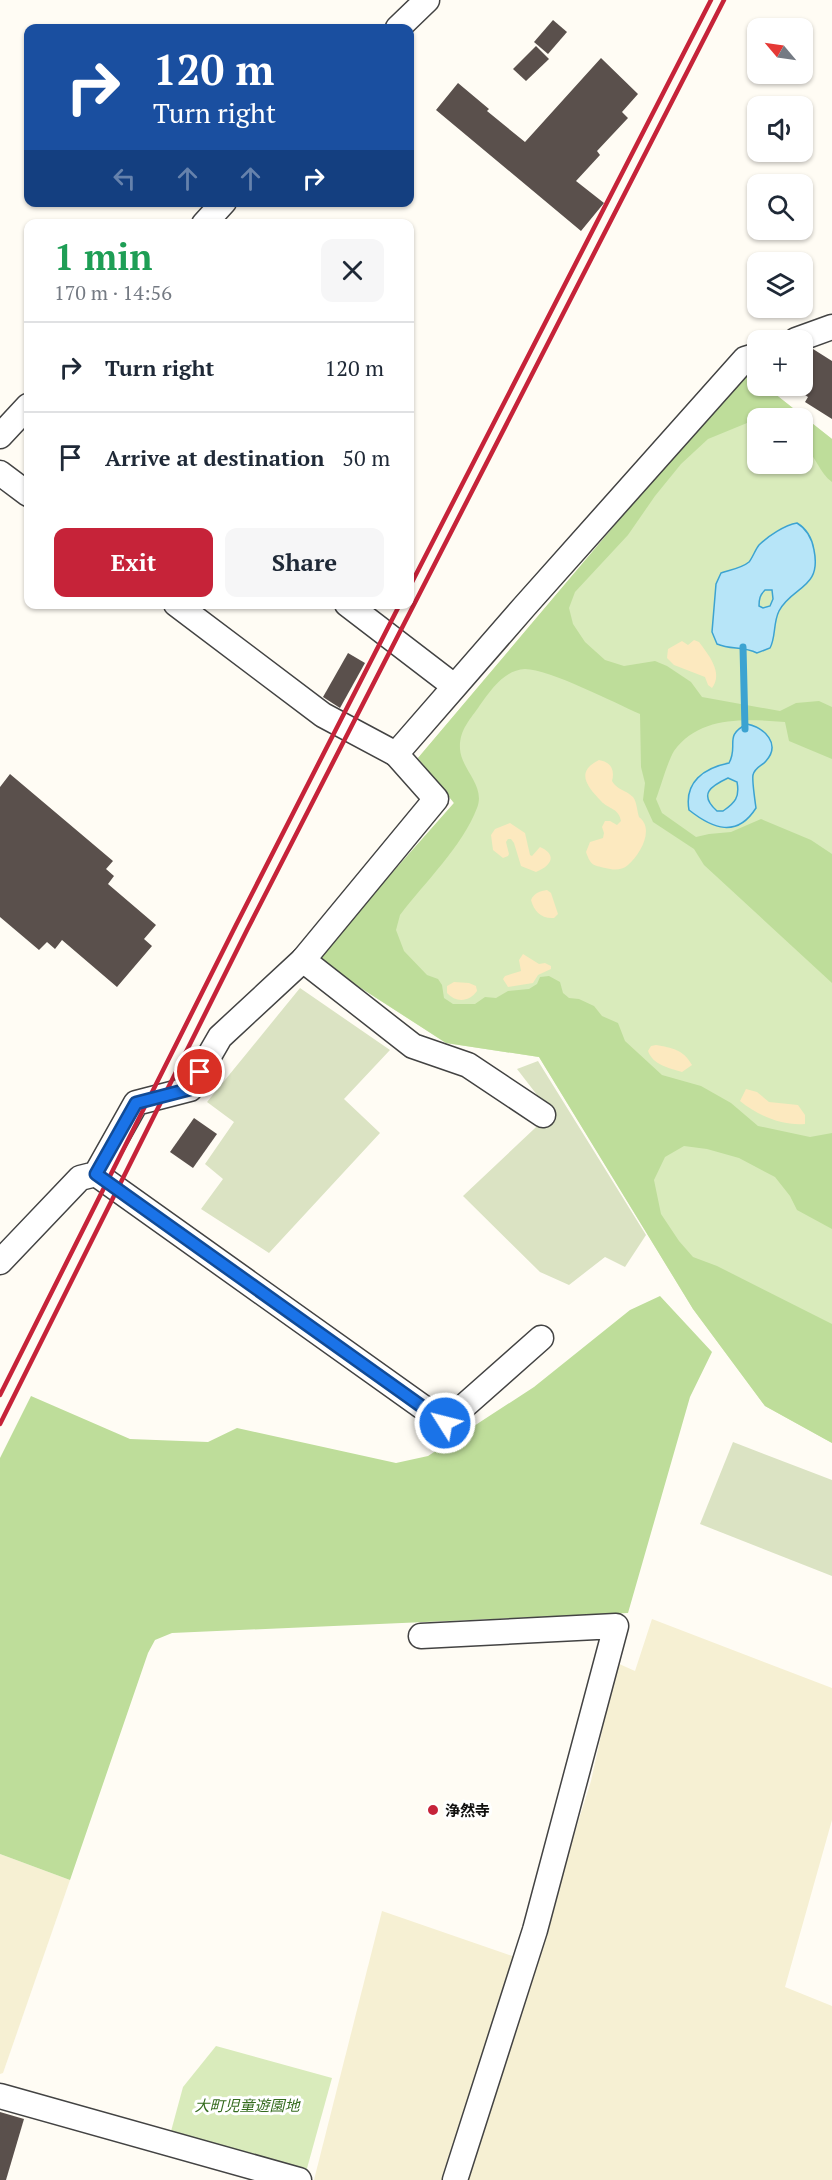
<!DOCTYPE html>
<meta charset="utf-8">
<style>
body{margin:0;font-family:"PT Serif","Noto Sans JP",serif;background:#f6f6f7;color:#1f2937;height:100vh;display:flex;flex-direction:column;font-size:22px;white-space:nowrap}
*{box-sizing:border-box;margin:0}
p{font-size:20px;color:#747a83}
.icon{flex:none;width:33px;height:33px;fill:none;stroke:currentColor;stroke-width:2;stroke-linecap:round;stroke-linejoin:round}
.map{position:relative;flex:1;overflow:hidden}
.panel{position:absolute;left:24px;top:219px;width:390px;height:390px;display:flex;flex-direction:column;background:#fff;border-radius:12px;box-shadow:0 2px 4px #0004}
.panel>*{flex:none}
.banner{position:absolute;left:24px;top:24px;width:390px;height:183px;border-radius:12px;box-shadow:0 2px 4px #0004;background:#1a4fa0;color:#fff;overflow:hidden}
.needle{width:39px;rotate:299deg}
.tools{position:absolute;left:747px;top:18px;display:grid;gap:12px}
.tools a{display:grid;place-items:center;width:66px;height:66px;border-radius:12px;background:#fff;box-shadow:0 2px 4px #0004;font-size:30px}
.pin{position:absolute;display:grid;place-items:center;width:51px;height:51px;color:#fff;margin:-26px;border:3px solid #fff;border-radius:50%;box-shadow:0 2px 6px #0007}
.me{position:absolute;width:66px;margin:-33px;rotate:306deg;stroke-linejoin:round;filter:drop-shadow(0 0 4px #0008)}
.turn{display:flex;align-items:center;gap:21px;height:126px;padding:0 30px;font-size:27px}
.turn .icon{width:78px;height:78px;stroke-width:2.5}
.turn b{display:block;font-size:42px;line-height:51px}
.lanes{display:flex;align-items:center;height:57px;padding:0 30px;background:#0003;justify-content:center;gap:30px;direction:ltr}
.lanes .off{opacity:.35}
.round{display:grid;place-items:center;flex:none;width:63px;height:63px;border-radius:12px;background:#f6f6f7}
.summary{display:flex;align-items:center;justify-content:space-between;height:102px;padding:0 30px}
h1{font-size:36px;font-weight:600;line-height:45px;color:#1e9e55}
.primary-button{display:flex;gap:12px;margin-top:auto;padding:12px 30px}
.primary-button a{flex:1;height:69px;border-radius:12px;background:#c62339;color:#fff;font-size:24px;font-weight:600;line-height:69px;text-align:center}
.primary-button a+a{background:#f6f6f7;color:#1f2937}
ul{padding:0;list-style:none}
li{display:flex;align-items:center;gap:18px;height:90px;padding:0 30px;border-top:2px solid #e0e1e3}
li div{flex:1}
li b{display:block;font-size:22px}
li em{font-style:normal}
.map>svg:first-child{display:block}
.farmland{fill:#f6f0d3}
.green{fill:#d9ebbb;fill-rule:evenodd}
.forest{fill:#bedd9a}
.sand{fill:#fce9bf}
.cemetery{fill:#dbe3c3}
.water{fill:#b7e5f8;stroke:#3ca3d1;stroke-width:1.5;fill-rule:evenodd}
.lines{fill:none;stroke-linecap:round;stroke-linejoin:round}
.stream{stroke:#3ca3d1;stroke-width:7}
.building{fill:#5a504c}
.minor-casing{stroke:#434343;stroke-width:27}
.minor{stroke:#fff;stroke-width:24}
.rail{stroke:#c62339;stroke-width:4.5}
.route-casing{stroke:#114b97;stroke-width:15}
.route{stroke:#1a73e8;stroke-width:10}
.poi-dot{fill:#c62339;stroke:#fff;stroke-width:2}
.labels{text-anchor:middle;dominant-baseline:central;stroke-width:6;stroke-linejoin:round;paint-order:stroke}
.poi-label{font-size:15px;font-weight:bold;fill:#101010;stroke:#fff;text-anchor:start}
.park-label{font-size:15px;font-style:italic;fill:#346b1e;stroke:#fff}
</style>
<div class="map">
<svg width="832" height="2180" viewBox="0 0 832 2180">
<rect width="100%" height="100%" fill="#fffcf4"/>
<g class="farmland">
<polygon points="652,1619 832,1688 832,1820 785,1987 832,2006 832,2180 465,2180 591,1781 617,1663 635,1671"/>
<polygon points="0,1854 70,1880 3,2073 0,2074"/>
<polygon points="382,1911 518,1958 447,2180 314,2180"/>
</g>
<g class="green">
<path d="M746,370L757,379L758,386H765L832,439V1443L765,1406L693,1309L539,1057L446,1043L316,959L454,803L418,758ZM758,418H802V464H758Z"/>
<polygon points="216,2046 332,2078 306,2172 170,2135 183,2087"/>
</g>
<g class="forest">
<path d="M746,370L757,379L758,386H765L832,439V482C819,473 816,455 803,446L802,418H758L757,425L747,423L708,439L681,464L655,496L628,535L575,592L569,608L573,624L585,642L605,660L624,666L655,661L667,666L691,682L702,697L780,711L796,703L819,701L832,707V759L789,741L785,722C746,719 700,715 674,751C667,763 661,786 656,799L662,813L696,837L709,834L731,832L761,819L811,840L832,854V983L704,865L694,849L653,822L643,800L645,783L641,767L640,714C615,703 549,669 525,669C504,670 491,690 480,705C470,720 459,730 460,749C461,769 486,786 477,808C462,847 425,882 400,915L396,930L404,951L427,975L438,979L442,985L444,998L453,1004H475L485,997L496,998L508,991L529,989L537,984L540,977L549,976L560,982L563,993L569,998L579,999L594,1006L602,1016L618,1023L625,1041L662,1075L701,1086L731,1103L758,1126L810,1137L832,1133V1229L797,1210L790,1196L775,1177L739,1158L707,1149L684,1146L665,1157L654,1180L661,1214L679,1241L693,1257L717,1266L832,1324V1443L765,1406L693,1309L539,1057L446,1043L316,959L454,803L418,758Z"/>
<polygon points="660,1296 712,1352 690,1397 628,1613 172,1633 155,1640 148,1653 70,1880 0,1854 0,1458 31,1396 130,1439 208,1442 237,1428 396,1463 428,1456 534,1387 630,1310"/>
</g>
<g class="sand">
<path d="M694,640L699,642C708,654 724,673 712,688L708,685L705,677L674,665L667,658L668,649L682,641L688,645Z"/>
<path d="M599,760C611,762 615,770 612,781C617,790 626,790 633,797C637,802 637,811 639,817C655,829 640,855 628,865C621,871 613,870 605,868C593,865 591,866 586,852L590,842L603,838L604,833L602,827L605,821H610L617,825L621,821C619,808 608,809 601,801C587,786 575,772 599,760Z"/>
<path d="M510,823L525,833L530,855L532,856L540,847C558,855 551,866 536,872L521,866L514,843L511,839H508L506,842L509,854L508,856L503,858L493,850L491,835L495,829Z"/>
<path d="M547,890L551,893L558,914L554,918C541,919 534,911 531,900C534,893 540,891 547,890Z"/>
<polygon points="523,954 539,964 545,963 551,966 551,969 538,975 533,983 508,987 503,979 505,976 521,971 519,960"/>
<path d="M454,982L469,983L476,986L477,991C469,1002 456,1003 447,993V986Z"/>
<path d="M656,1045C672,1048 683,1049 692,1065L682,1072C669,1068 653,1065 648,1051L651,1046Z"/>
<path d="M746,1089L757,1092L769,1102L798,1105L805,1115V1124C782,1126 757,1115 740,1101Z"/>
</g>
<g class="cemetery">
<polygon points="300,988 390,1050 344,1099 380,1133 269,1253 201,1209 223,1179 205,1164 234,1122 207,1102"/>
<polygon points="538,1061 646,1235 625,1267 605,1257 569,1285 540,1272 463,1196 551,1113 517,1069"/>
<polygon points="733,1442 832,1480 832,1576 700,1524"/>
</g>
<g class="water">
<path d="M797,523C807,529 812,538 814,550C822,589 792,586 779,611C773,623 776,637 770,648L757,653C743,646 731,650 717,644L712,632L716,584L721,573C730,570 742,568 749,562C753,557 755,550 759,545C768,536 785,525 797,523ZM765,590H772L773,599L770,606L763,608L759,606C759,599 760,595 765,590Z"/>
<path d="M747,724C765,728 781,744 766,761C762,766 755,767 753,775C752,780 755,801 756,808C737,838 713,829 689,810C684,782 704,768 729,763C739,745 723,736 747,724ZM728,778L737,782C740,797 735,803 723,811H717C698,794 711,786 728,778Z"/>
</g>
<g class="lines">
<polyline class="stream" points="743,647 745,729"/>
</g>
<g class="building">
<polygon points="553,20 567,32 548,54 534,42"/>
<polygon points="536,46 549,59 526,81 513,69"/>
<polygon points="601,58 638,94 622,112 628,118 597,151 600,155 576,181 604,203 581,231 436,110 458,83 489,109 487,111 525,142"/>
<polygon points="813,349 832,361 832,419 805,402 808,397 802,393 802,353"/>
<polygon points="348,653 365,663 340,708 323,697"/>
<polygon points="10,774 113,861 106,869 114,876 108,884 156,925 144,939 152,946 117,987 62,940 55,949 47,942 39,950 0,917 0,787"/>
<polygon points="194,1118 217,1134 193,1168 170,1152"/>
<polygon points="0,2112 24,2119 6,2180 0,2180"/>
</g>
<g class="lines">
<defs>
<g id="minor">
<polyline points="398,28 427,0"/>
<polyline points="204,224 224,202"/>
<polyline points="796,340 832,327"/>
<polyline points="0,436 28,406"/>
<polyline points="0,473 28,494"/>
<polyline points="176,604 323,715 396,754"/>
<polyline points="347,604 454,686"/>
<polyline points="303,960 413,1046 468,1065 543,1115"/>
<polyline points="96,1174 445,1423 541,1338"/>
<polyline points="0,1262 80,1178 96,1174 136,1103 190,1089 220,1037 303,960 436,799 396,754 524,607 745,359 758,355"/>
<polyline points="421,1636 616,1626 535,1930 455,2180"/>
<polyline points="0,2096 299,2180"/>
</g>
</defs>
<use href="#minor" class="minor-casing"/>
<use href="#minor" class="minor"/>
<g class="rail">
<polyline points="410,586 711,0"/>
<polyline points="0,1395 236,925 400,604"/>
<polyline points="0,1424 247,930 724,0"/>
</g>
</g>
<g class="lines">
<defs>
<polyline id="route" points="200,1072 190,1089 136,1103 96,1174 445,1423"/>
</defs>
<use href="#route" class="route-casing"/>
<use href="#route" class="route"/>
</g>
<circle class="poi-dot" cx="433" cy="1810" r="6"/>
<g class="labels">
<g class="poi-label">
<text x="445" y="1810">浄然寺</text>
</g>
<g class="park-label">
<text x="247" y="2105">大町児童遊園地</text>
</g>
</g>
</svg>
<div class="tools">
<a><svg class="needle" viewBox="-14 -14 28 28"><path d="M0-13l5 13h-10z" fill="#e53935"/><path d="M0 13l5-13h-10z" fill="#747a83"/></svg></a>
<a><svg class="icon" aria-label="sound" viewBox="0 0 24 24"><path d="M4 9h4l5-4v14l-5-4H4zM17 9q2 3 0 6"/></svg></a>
<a><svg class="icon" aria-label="search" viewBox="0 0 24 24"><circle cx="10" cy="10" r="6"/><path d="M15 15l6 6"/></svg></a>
<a><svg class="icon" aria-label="layers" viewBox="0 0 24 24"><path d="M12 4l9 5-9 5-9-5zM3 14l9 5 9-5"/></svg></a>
<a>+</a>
<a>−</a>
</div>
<div class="pin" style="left:200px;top:1072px;background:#d93025"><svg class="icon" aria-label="arrive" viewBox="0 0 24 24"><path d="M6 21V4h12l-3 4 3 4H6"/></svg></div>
<svg class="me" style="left:445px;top:1423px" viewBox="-20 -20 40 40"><circle r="17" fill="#1a73e8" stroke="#fff" stroke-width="3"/><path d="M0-11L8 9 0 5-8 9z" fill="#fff"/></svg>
<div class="banner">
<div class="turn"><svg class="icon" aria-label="right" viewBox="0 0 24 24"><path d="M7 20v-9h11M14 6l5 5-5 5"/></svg><div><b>120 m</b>Turn right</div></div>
<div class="lanes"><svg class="icon off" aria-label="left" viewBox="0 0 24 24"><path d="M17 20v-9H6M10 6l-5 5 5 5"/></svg><svg class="icon off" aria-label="ahead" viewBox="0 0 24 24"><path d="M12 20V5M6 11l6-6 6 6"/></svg><svg class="icon off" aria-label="ahead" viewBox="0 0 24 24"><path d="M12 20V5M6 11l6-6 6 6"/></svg><svg class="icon" aria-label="right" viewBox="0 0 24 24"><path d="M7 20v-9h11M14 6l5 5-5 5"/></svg></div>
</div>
<section class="panel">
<div class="summary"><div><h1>1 min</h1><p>170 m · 14:56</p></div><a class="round"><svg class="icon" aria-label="close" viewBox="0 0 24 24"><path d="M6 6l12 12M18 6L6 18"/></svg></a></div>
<ul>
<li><svg class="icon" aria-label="right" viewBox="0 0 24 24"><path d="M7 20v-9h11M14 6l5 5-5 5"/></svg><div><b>Turn right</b></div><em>120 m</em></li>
<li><svg class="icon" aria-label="arrive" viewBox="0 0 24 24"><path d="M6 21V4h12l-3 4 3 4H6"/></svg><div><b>Arrive at destination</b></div><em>50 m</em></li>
</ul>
<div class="primary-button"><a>Exit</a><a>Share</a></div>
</section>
</div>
